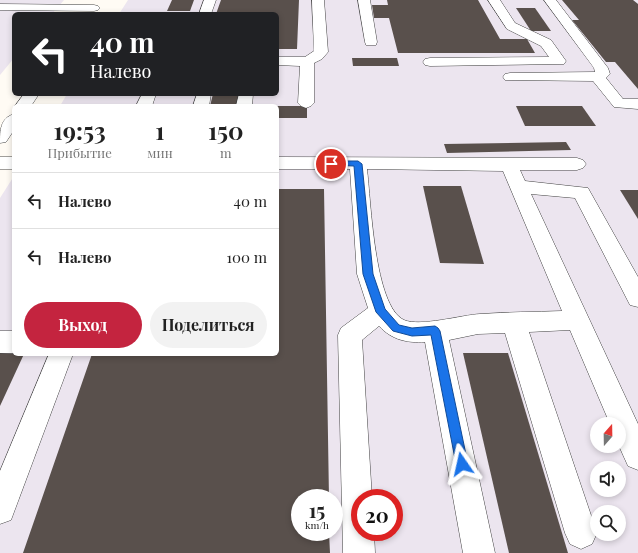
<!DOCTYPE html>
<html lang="ru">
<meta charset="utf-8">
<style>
body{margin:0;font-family:"Playfair Display",serif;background:#f2f2f2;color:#222;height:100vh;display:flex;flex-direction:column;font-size:15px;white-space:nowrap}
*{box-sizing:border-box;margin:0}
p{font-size:13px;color:#767676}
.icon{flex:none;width:22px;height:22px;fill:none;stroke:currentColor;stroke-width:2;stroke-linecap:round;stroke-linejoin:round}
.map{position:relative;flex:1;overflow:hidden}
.sheet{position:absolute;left:12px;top:104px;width:267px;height:252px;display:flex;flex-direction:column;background:#fff;border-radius:6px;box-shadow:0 2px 6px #0003}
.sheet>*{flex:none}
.top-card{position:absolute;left:12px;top:12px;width:267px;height:84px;border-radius:6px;box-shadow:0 2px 6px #0003;background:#202124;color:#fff;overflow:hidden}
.needle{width:26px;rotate:20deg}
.tools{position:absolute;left:590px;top:417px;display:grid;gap:8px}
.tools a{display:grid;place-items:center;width:36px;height:36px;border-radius:50%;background:#fff;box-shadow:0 2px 6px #0003;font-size:20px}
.speed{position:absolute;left:291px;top:489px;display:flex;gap:8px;font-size:20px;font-weight:700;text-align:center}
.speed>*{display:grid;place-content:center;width:52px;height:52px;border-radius:50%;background:#fff;box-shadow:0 2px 6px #0003;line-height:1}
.speed small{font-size:10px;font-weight:400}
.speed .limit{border:6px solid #d22;background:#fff;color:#111}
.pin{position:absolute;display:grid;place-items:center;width:34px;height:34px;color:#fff;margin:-17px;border:2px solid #fff;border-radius:50%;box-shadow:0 1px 4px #0007}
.me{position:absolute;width:44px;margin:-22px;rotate:349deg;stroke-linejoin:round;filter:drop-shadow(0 0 3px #0008)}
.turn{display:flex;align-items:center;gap:14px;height:84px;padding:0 12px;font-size:18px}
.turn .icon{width:52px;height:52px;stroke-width:2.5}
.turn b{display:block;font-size:28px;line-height:34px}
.eta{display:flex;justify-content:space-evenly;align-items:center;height:68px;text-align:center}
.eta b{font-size:24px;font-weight:700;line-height:28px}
.button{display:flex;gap:8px;margin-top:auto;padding:8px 12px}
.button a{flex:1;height:46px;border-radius:24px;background:#c4243f;color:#fff;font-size:16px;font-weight:700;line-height:46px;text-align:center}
.button a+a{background:#f2f2f2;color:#222}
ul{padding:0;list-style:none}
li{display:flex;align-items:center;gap:12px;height:56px;padding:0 12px;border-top:1px solid #e0e0e0}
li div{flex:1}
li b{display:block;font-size:15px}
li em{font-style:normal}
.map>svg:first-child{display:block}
.industrial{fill:#ece5ef;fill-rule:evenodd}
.building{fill:#59504c}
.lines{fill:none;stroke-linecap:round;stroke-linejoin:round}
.minor-casing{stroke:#434343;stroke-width:1}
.minor{fill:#fff;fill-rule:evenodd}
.route{fill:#1a73e8;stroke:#114b97}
</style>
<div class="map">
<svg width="638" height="553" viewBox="0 0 638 553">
<rect width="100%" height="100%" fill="#fffbf4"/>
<g class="industrial">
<polygon points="0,0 64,0 52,14 14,14 14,58 0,75"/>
<path d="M128,0H638V553H0V198L14,176V354H277V106H60L67,94H277V14H119ZM597,424H619V446H597ZM597,468H619V490H597ZM300,498H334V532H300ZM360,498H394V532H360ZM597,512H619V534H597Z"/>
</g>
<g class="building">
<polygon points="172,0 194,0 190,11 167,11"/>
<polygon points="221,0 299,0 297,49 277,49 277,14 216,14"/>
<polygon points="387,0 478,0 500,39 527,39 535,53 398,53 389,18 374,18 372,5 388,5"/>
<polygon points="562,0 633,0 638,4 638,89 615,62 606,62 572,20 579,20"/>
<polygon points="516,8 535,8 551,31 531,31"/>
<polygon points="352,58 397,58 399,66 353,66"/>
<polygon points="213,94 239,94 236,106 210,106"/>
<rect x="277" y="106" width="30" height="12"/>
<polygon points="516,106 582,106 596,126 525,126"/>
<polygon points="566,142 571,150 447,153 444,144"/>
<polygon points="423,186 461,186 484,264 440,263"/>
<polygon points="277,189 324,189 329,498 300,498 300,532 329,532 330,553 23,553 92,354 277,354"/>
<polygon points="620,190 638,190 638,219"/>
<polygon points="0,353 24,354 0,406"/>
<polygon points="463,353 508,353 568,553 509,553"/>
</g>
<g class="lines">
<defs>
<g id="minor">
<polygon points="204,0 216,0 211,14 199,14"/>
<polygon points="312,0 324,0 328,52 322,59 314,63 314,103 311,106 306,108 301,106 298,103 300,66 277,65 277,57 305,57 314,51"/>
<polygon points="358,0 370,0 377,42 376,45 366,45 365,42"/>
<polygon points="488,0 500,0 515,23 551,40 566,61 564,64 430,66 425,65 423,62 425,59 430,58 549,57 541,46 507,29"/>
<polygon points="544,0 556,0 608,68 610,74 606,78 623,99 638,99 638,109 614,107 593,81 505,80 503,77 505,74 510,73 595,72 594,68"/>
<polygon points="0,4 94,5 98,6 100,8 98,10 94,11 0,10"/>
<polygon points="24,94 39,94 31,106 15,106"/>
<polygon points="142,94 156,94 152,106 136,106"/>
<polygon points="197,94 211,94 209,106 193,106"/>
<polygon points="239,94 253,94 252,106 236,106"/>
<path d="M14,114V130L6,142L0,143C0,131 0,118 14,114Z"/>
<rect x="0" y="157" width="14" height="12"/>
<path d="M277,157L577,158L583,160L586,164L583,168L577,170H520L525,181L588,188L638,277V307L630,305L575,198L531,194L638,424V470L628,466L619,446V424H610L570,330L529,332L597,533L592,544L581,549L570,544L565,533L505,333L478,334L449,340L495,553H463L425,342C407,343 392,340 379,326L362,340L372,498H360V532H374L375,553H343L338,335L341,328L368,308L357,274L350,169H277ZM367,169L503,171L562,311C534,312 507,312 480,314C462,315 420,327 404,320C374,306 371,201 367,169Z"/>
<rect x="0" y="331" width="14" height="22"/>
<polygon points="49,354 73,354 11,520 0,524 0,471"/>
</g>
</defs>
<use href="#minor" class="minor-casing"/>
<use href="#minor" class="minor"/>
</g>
<polygon class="route" points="331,161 358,161 362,164 373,274 385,309 399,325 412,328 435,326 438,328 440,331 468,464 466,468 462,470 457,468 456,464 431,335 412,336 393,331 376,312 363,274 354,166 328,165 327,164"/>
</svg>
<div class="tools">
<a><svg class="needle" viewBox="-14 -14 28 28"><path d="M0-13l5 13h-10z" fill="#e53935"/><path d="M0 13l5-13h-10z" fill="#767676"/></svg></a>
<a><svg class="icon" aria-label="sound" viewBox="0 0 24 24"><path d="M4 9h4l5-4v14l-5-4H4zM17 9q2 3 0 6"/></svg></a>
<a><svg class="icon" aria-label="search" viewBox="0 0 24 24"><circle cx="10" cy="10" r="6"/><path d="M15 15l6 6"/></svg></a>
</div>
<div class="speed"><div>15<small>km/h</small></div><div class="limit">20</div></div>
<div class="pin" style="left:331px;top:164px;background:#d93025"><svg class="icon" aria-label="arrive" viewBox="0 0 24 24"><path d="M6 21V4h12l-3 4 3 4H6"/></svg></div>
<svg class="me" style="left:462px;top:464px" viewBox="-20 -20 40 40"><path d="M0-17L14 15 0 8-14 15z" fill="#1a73e8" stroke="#fff" stroke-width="4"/></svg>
<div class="top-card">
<div class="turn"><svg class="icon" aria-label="left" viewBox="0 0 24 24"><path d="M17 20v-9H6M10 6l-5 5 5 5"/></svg><div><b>40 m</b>Налево</div></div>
</div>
<section class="sheet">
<div class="eta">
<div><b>19:53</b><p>Прибытие</p></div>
<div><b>1</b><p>мин</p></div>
<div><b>150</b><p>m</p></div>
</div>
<ul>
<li><svg class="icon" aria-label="left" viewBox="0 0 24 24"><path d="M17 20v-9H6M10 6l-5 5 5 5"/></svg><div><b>Налево</b></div><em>40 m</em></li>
<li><svg class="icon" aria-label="left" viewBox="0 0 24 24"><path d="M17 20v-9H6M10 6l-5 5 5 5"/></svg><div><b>Налево</b></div><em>100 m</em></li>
</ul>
<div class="button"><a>Выход</a><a>Поделиться</a></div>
</section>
</div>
